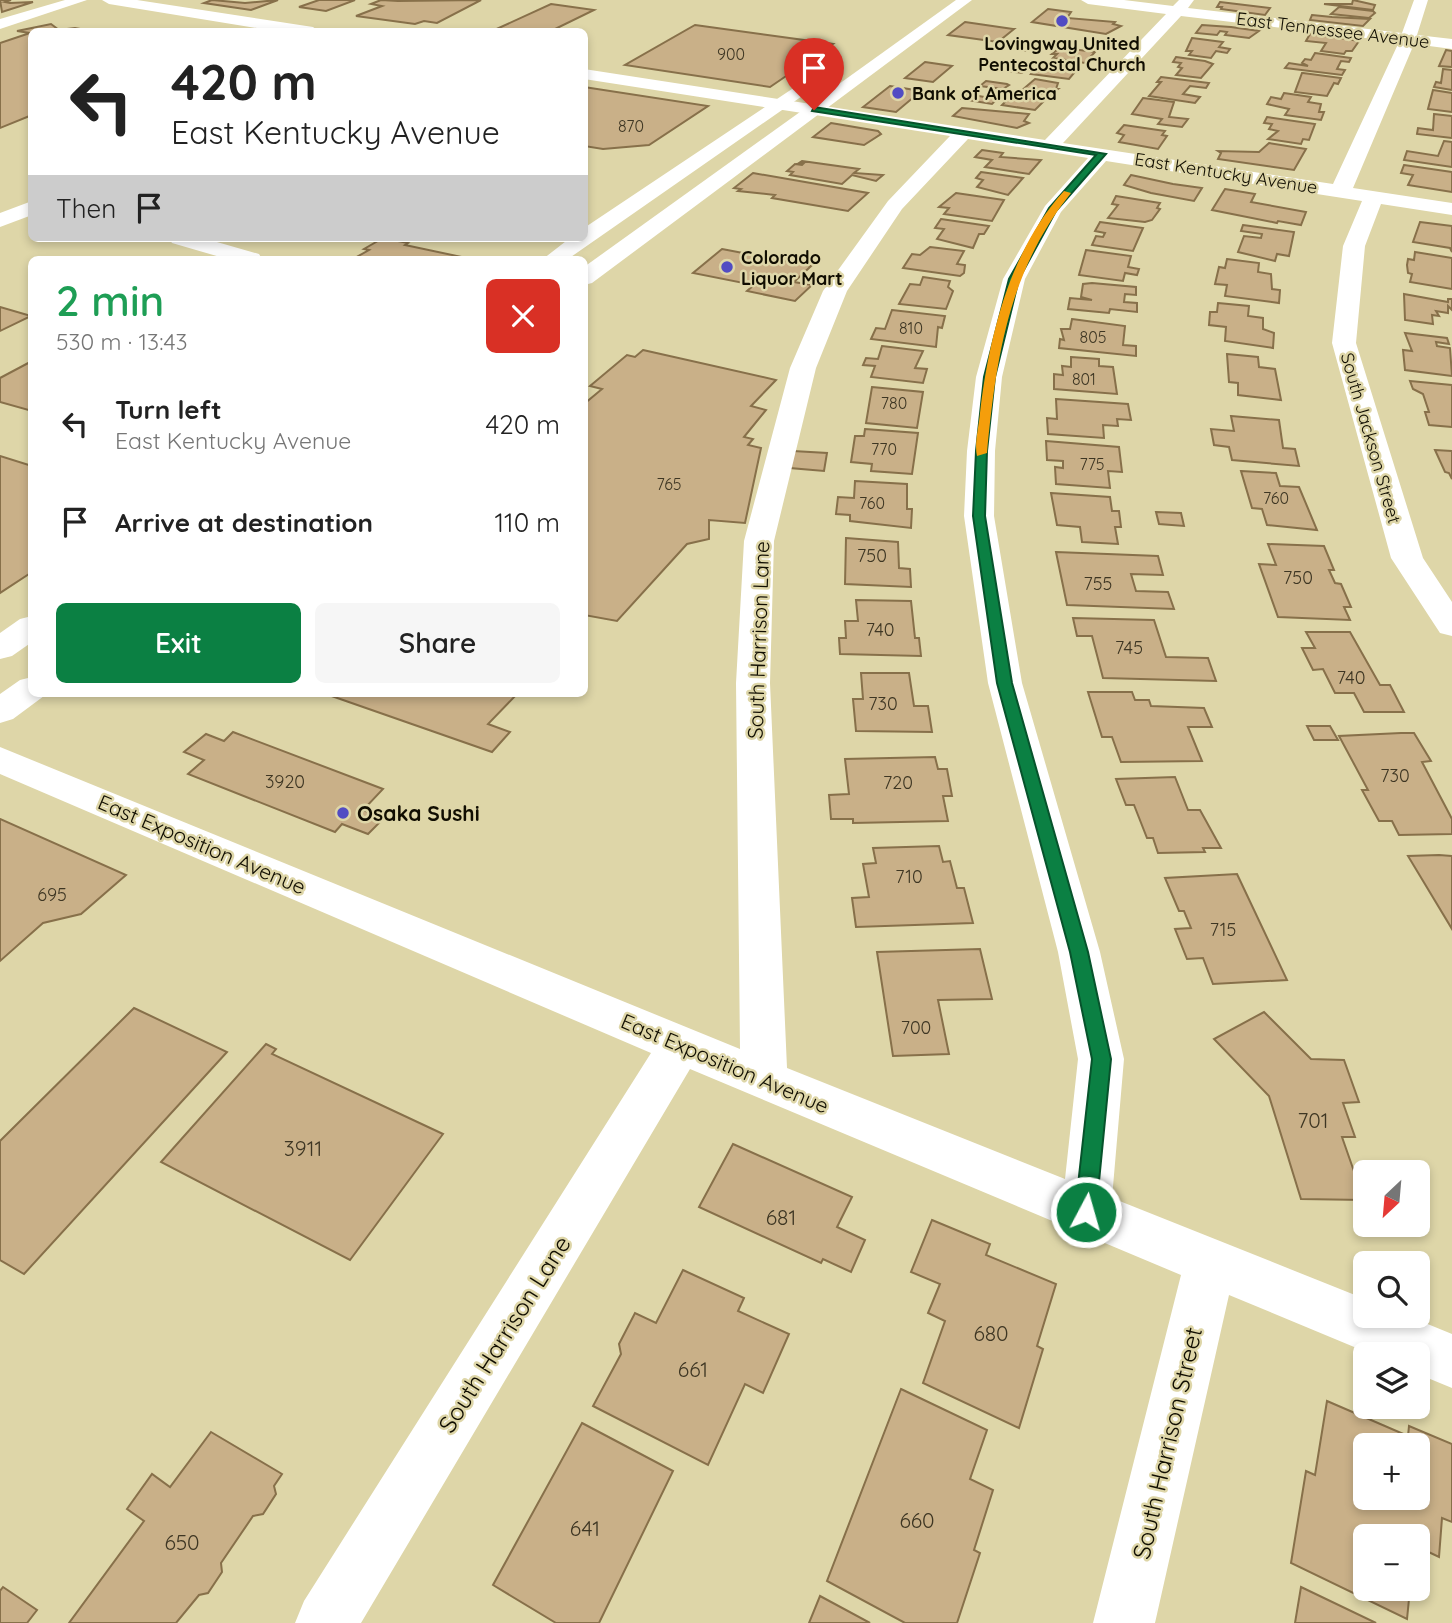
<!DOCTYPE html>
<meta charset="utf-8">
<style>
body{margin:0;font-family:Quicksand,sans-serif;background:#f6f6f6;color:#222;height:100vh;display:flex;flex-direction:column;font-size:26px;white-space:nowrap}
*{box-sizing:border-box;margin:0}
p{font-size:23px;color:#767676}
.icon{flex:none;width:38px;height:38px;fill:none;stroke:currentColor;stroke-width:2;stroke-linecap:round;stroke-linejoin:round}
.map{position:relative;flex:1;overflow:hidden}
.details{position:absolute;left:28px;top:256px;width:560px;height:441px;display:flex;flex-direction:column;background:#fff;border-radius:10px;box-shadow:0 4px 10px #0003}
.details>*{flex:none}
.banner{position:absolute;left:28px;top:28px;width:560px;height:214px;border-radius:10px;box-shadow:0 4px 10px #0003;background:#fff;color:#222;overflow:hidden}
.needle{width:46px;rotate:206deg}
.buttons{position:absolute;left:1353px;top:1160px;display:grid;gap:14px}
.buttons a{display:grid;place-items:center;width:77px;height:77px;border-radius:10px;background:#fff;box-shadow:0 4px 10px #0003;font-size:35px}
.pin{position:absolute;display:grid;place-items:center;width:60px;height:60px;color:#fff;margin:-72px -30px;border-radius:50% 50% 50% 0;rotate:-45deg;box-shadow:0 0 7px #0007}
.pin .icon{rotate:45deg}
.me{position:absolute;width:77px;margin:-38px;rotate:6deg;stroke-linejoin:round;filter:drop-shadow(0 0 5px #0008)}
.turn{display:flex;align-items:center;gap:24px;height:147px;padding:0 28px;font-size:32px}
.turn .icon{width:91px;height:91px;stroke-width:2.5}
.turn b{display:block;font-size:49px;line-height:60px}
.then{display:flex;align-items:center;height:66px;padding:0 28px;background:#0003;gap:14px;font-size:26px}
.round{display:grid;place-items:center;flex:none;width:74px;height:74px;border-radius:10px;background:#f6f6f6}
.summary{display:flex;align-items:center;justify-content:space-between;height:119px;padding:0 28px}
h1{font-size:42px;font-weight:600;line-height:52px;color:#1e9e55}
.cta{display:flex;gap:14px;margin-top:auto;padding:14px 28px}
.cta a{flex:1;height:80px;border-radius:10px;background:#0b8043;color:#fff;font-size:28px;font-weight:600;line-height:80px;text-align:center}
.cta a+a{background:#f6f6f6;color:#222}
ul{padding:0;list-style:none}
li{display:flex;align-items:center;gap:21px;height:98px;padding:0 28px}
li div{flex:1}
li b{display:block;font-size:26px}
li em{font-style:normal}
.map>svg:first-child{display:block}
.building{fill:#c9b088;stroke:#87704a;stroke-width:2;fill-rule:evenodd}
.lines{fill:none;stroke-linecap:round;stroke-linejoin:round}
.minor{fill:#fff;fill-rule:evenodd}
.major{fill:#fff;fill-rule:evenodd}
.route{fill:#0b8043;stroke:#07532c;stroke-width:2}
.slow{fill:#f59e0b}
.poi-dot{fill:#524cc3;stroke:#ded6a8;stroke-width:2.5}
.labels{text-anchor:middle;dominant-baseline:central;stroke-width:5;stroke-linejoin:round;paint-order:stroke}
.far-number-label{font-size:16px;fill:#3e3623}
.far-street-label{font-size:18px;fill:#100d01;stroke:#ded6a8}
.far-poi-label{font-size:18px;font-weight:bold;fill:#100d01;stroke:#ded6a8;text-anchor:start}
.number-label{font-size:18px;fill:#3e3623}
.street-label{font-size:21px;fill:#100d01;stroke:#ded6a8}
.poi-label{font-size:21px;font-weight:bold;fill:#100d01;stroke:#ded6a8;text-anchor:start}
.near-number-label{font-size:21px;fill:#3e3623}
.near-street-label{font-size:24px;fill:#100d01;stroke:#ded6a8}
</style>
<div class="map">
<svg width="1452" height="1623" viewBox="0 0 1452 1623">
<rect width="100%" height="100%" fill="#ded6a8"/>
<g class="building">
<polygon points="0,0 11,0 5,2 10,3 33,2 2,12"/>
<polygon points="212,0 245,3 278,0 251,10 204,3"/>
<polygon points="319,0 355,0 326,11 299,7"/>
<polygon points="381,0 398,1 481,0 437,23 424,21 415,24 356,16 382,6 371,4"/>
<polygon points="1353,0 1375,5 1373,10 1324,4 1352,4"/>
<polygon points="1220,2 1270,8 1265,15 1221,9 1222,7 1217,7"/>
<polygon points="551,4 594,10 549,32 490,32"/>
<polygon points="1339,7 1373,11 1375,13 1369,18 1331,14"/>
<polygon points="1048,9 1071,12 1067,18 1115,22 1113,24 1121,26 1106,34 1032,22"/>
<polygon points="1312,15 1332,17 1370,19 1363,26 1310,20"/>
<polygon points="965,22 1013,29 1014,29 998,42 948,35"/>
<polygon points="51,24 59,30 75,28 91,31 32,32 32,115 0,128 0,43 30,33 17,31"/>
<polygon points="695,25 833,44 770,87 625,65"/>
<polygon points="1202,25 1231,27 1259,31 1249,38 1225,35 1227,32 1220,31 1217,35 1196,33"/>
<polygon points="1310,34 1340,38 1359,41 1352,51 1346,51 1344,54 1321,51 1326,43 1306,41"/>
<polygon points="1192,38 1223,42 1219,47 1230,49 1227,53 1216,51 1211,58 1189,55 1192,51 1186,51"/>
<polygon points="1029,42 1048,44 1038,52 1020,50"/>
<polygon points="1064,48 1095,52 1085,63 1053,58 1057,54 1052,54 1057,50"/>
<polygon points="1446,50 1452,51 1452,67 1439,66"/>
<polygon points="1315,53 1351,58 1349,62 1341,61 1337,69 1345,70 1342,75 1285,68 1289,63 1308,66 1302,63 1305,59 1311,60"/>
<polygon points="1176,57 1205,61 1213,64 1201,78 1176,75 1182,68 1178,67 1181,63 1173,62"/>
<polygon points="925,62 952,66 933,82 905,78"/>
<polygon points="1043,62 1079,67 1069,79 1031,74"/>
<polygon points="1001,65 1006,65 1027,68 1022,73 996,69"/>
<polygon points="1443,69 1452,70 1452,90 1434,87 1436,82 1441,83"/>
<polygon points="1302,73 1303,73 1341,78 1338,84 1334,83 1327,96 1295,92"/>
<polygon points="1161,77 1209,83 1206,88 1190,86 1183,94 1200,97 1195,103 1149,96 1161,82 1157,82"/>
<polygon points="1035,79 1058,83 1056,89 1058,89 1050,95 1021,91"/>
<polygon points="986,81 1007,84 1009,85 1003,89 980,86"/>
<polygon points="890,86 921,91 896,112 863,107"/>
<polygon points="584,87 708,106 649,145 603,149 584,146"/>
<polygon points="1433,90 1452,93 1452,112 1428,109"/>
<polygon points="1284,93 1311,97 1308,102 1321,104 1319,112 1324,112 1321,120 1285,115 1289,109 1267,104 1271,97 1281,99"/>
<polygon points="967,94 996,99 997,99 992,104 962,99"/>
<polygon points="1011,96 1044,101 1035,110 1002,105"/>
<polygon points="1143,98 1174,102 1169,117 1188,119 1182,127 1158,124 1162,119 1132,114"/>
<polygon points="962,108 1029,114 1024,121 1029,123 1017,128 953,116"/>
<polygon points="1434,114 1452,116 1452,138 1417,134 1418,128 1433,130"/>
<polygon points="1267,117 1315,124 1309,140 1303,139 1301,144 1268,139 1278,131 1269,129 1272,124 1264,123"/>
<polygon points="831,123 878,131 881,134 864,145 813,137"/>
<polygon points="1124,125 1165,131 1162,135 1167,136 1158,149 1119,142 1124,135 1117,133"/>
<polygon points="1444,141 1452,142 1452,167 1404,160 1407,151 1438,156"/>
<polygon points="1269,143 1306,149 1294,170 1218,159 1221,153 1218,151 1259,152"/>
<polygon points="982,150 1003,153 1000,157 1041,160 1029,174 985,167 992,160 975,157"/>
<polygon points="802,161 859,169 854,173 883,175 876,181 852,175 842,184 790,175 793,172 787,171 795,164 802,165 804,163 799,163"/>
<polygon points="1404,165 1452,172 1452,192 1408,185 1413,175 1401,173"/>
<polygon points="981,172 1023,178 1008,195 977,187 983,180 976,178"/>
<polygon points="753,173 868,193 848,211 772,198 775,195 738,191 741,189 734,188"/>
<polygon points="1131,175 1173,184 1202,188 1194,201 1151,193 1124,185"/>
<polygon points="1225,189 1255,194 1251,202 1306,212 1301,225 1278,221 1277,223 1212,210"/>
<polygon points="956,193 1004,200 992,221 944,214 949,208 939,207"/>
<polygon points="1116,196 1160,203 1157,208 1160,209 1152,220 1145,222 1108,218 1118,205 1112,204"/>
<polygon points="941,219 989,226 984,234 979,234 973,248 937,239 944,229 935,228"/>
<polygon points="1100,222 1143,228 1133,251 1092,245 1096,236 1103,237 1105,233 1095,231"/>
<polygon points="1420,222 1452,226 1452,252 1450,248 1413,242"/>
<polygon points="1243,225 1294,232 1289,256 1277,254 1275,261 1238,252 1244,236 1261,238 1262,234 1241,231"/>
<polygon points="383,238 408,243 405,245 471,259 353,259 369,250 364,249"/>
<polygon points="930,247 964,251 957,264 965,265 964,273 960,276 903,268 912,254 920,255"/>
<polygon points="722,249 811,266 794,282 812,285 795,301 747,291 754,285 693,273"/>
<polygon points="1086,250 1131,256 1128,267 1139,269 1137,275 1125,273 1123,281 1079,275"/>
<polygon points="1415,252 1452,258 1452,289 1410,282 1412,274 1408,273 1407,265 1408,259 1414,260"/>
<polygon points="1227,259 1259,263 1258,272 1271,274 1272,289 1280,290 1279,303 1225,296 1227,285 1215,284 1219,267 1225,268"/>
<polygon points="923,277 950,281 948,287 953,291 946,309 899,304 910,284 920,285"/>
<polygon points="1092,283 1136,287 1136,295 1125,294 1124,302 1137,303 1137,312 1110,309 1109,313 1068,309 1070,298 1092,300 1081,297 1083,284"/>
<polygon points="1404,294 1448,302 1448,299 1452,299 1452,310 1448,306 1448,313 1436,311 1439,316 1432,315 1433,324 1405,320"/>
<polygon points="1218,303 1249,306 1248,316 1263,318 1263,329 1274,333 1273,348 1225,341 1226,327 1209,325 1210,312 1217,312"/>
<polygon points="0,307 31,316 0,331"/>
<polygon points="892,310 945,316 942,328 938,327 936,347 871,339 876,328 885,329"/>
<polygon points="1072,319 1125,326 1123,345 1136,346 1136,356 1059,348 1060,339 1064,340 1061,329 1070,329"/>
<polygon points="1405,333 1447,338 1449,344 1436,342 1437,346 1450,348 1452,376 1405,370 1403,350 1412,351"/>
<polygon points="882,346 923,351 915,368 927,369 923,383 871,377 875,366 863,365 866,358 878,359"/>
<polygon points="643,350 776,380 751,406 766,410 744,437 753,439 748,445 761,448 745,523 709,520 709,539 687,544 617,621 584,615 584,404 602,389 590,386 627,355 635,357"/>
<polygon points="1227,354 1258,357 1259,367 1275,369 1281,400 1238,395 1238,383 1229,382"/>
<polygon points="1071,357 1099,359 1099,366 1113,367 1117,394 1054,389 1054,374 1063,375 1062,366 1071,367"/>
<polygon points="32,361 32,411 0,402 0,378"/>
<polygon points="1410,381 1452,385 1452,427 1429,425 1425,412 1429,412 1423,394 1413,389"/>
<polygon points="872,387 923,392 917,428 866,423"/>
<polygon points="1056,399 1128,404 1131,420 1117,419 1118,426 1103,425 1104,438 1048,434 1047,418 1057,419"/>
<polygon points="1231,416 1279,420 1283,448 1295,449 1299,466 1232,460 1229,447 1214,445 1211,429 1234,431"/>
<polygon points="865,429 918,433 912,474 871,471 872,464 851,462 855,436 864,436"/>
<polygon points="1046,441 1119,447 1122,472 1108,471 1110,488 1056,484 1055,467 1063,468 1063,461 1047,460"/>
<polygon points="1435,450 1452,451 1452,479 1449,473 1445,472"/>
<polygon points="793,451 827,453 824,471 790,468"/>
<polygon points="0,456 32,466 32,572 0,593"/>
<polygon points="1241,471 1276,473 1280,486 1299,487 1317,530 1267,525 1262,509 1252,508"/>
<polygon points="855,481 907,484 907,509 912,509 911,528 850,521 850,515 836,514 838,497 854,498"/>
<polygon points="1051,493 1110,497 1112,511 1119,511 1121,527 1115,527 1118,544 1082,542 1080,527 1057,525"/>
<polygon points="1156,512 1181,513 1184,526 1159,524"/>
<polygon points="846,538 898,542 899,568 910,569 911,587 845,584"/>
<polygon points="1268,544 1324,546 1334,570 1329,570 1335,583 1341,584 1351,607 1344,607 1350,620 1278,617 1259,564 1276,565"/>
<polygon points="1056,552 1158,556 1163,575 1131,574 1136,591 1168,592 1174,609 1067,605"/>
<polygon points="856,600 911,601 915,638 919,638 921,656 840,654 839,638 846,638 845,621 858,621"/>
<polygon points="1073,618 1154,620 1166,657 1208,658 1216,681 1103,678 1092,636 1077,636"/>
<polygon points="1306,632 1350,632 1380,685 1390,685 1404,712 1364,712 1354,693 1335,693 1323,669 1313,670 1302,648 1315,648"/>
<polygon points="861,673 909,673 914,706 928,706 932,732 856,731 853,699 863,699"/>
<polygon points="1088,692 1132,692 1135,700 1149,700 1151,706 1204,708 1212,727 1188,727 1202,761 1121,762 1112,737 1102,737"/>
<polygon points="323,693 518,693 488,724 510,732 492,752"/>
<polygon points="1307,726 1330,726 1338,740 1314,740"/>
<polygon points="233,732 383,789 363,810 384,818 368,834 342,824 335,832 188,774 204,760 184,752 206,734 224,741"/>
<polygon points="1401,733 1414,733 1431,761 1422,762 1452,819 1452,834 1399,835 1392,821 1379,821 1362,790 1368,790 1339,736"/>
<polygon points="935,757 938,769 947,769 952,796 943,796 948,821 853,823 853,819 831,819 829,795 849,794 845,759"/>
<polygon points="1175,777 1188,810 1200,810 1221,848 1203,848 1205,852 1158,853 1153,838 1147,838 1134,805 1126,805 1116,779"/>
<polygon points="0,819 126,875 81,914 43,923 0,961"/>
<polygon points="939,846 943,862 950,861 957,888 964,888 973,923 856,927 852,898 869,897 863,864 876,863 873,848"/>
<polygon points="1439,855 1452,856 1452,929 1408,856"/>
<polygon points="1237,874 1287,980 1213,984 1203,958 1187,959 1175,929 1191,928 1184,911 1179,911 1165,878"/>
<polygon points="980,949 992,999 938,1000 949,1054 893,1056 877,952"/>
<polygon points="134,1008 227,1052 24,1274 0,1260 0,1141"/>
<polygon points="1264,1012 1311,1059 1344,1060 1359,1102 1343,1103 1355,1137 1342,1137 1364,1200 1301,1199 1269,1096 1214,1039"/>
<polygon points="266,1044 276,1049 272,1054 443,1134 350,1260 161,1162"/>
<polygon points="733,1144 852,1197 837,1227 865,1240 851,1272 823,1259 821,1263 699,1207"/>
<polygon points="932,1220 990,1244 986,1255 1056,1284 1037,1346 1043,1349 1019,1428 923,1383 945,1321 928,1313 940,1284 911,1272"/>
<polygon points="683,1270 744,1298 738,1311 789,1334 763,1393 745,1384 708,1465 593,1406 621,1354 619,1344 635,1313 656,1323"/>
<polygon points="901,1389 987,1430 970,1479 993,1490 974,1550 980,1553 957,1623 905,1623 827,1581"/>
<path d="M1327,1401L1408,1436L1409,1426L1452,1444V1522L1442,1518L1439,1557L1418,1547V1536H1365V1589H1410L1407,1619L1291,1563L1306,1471L1315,1475ZM1365,1446H1418V1498H1365Z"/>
<polygon points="582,1423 673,1471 599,1623 556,1623 493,1585"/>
<polygon points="211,1432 282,1474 274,1486 276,1494 263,1514 253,1516 221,1563 222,1572 208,1593 199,1595 176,1623 69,1623 144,1521 127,1509 152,1474 170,1487"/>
<polygon points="3,1587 37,1610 27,1623 0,1623 0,1591"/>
<polygon points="1301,1587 1376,1623 1295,1623"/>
<polygon points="820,1596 870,1623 809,1623"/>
</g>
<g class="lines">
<g class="minor">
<polygon points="65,0 87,0 0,29 0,19"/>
<polygon points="102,0 137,0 313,27 320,32 281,32 109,4"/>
<path d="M1081,0H1124L1173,6L1179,0H1194L1188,8L1402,33L1414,0H1428L1417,35L1452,39V49L1414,44L1353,188L1452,203V215L1381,204L1365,246L1356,343L1423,558L1452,602V636L1440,633L1391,558L1332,343L1343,246L1362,201L1106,161L1061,212L1025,279L1002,377L995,451L994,516L1022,683L1100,952L1124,1059L1112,1198L1365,1299V1316H1408L1452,1334V1388L1418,1374V1354H1371L1229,1295L1155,1623H1093L1181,1275L690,1069L361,1623H295L304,1601L651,1053L0,774V747L740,1049L736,683L744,541L790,368L823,291L888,201L950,136L584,79V69L1045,140L1166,14L1088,4ZM1181,16L1399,42L1333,184L1063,143ZM968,139L1088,158L1045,206L1003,279L976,377L967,451L964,516L988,683L1058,952L1078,1059L1065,1179L787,1068L770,683L774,541L816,368L847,291L902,209Z"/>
<polygon points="32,201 32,215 0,227 0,213"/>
<polygon points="169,238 203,238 259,254 262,259 227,259 172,243"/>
</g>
<g class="major">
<polygon points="956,0 972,0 592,283 584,285 584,267"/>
<polygon points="822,69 830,74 828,78 568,259 543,259 570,238 584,238 584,228"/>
<polygon points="32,616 32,642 12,656 0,659 0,633 20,619"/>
<polygon points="32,677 32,693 46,693 44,696 13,719 0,723 0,694 20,680"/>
</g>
</g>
<polygon class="route" points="814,107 1106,154 1056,211 1019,279 995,377 987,451 985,516 1012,683 1088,952 1111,1059 1096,1212 1093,1218 1086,1221 1078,1218 1075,1212 1092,1059 1070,952 997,683 973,516 976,451 984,377 1009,279 1049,208 1096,155 812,111"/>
<path class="slow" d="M1064,191L1071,193C1009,270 996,357 987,453L977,456C974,444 979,426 980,413C989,336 1010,250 1064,191Z"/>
<g class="poi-dot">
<circle cx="1062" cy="21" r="7"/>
<circle cx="898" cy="93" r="7"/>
<circle cx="727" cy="267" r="7"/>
<circle cx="343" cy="813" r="7"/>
</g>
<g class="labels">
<g class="far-number-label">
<text x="731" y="54">900</text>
<text x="631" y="126">870</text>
<text x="911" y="328">810</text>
<text x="1093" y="337">805</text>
<text x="1084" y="379">801</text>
<text x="894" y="403">780</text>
<text x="884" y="449">770</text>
<text x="1092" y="464">775</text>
<text x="669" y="484">765</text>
<text x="1276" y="498">760</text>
<text x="872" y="503">760</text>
</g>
<g class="far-street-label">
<text transform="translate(1333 30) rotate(7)">East Tennessee Avenue</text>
<text transform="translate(1226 173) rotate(9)">East Kentucky Avenue</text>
<text transform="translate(1371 438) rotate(74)">South Jackson Street</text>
</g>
<g class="far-poi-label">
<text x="1062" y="43" text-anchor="middle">Lovingway United<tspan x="1062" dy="21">Pentecostal Church</tspan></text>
<text x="912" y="93">Bank of America</text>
<text x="741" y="257">Colorado<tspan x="741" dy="21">Liquor Mart</tspan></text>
</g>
<g class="number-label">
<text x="872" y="555">750</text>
<text x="1298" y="577">750</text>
<text x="1098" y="583">755</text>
<text x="880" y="629">740</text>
<text x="1129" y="647">745</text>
<text x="1351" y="677">740</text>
<text x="883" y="703">730</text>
<text x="1395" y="775">730</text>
<text x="285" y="781">3920</text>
<text x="898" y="782">720</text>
<text x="909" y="876">710</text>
<text x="52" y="894">695</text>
<text x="1223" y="929">715</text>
<text x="916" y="1027">700</text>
</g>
<g class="street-label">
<text transform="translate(758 640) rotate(-88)">South Harrison Lane</text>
<text transform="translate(202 844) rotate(23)">East Exposition Avenue</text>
<text transform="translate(725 1063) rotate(23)">East Exposition Avenue</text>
</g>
<g class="poi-label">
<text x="357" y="813">Osaka Sushi</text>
</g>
<g class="near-number-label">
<text x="1313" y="1120">701</text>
<text x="303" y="1148">3911</text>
<text x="781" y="1217">681</text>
<text x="991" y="1333">680</text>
<text x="693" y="1369">661</text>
<text x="917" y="1520">660</text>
<text x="585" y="1528">641</text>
<text x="182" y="1542">650</text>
</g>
<g class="near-street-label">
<text transform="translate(504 1334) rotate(-58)">South Harrison Lane</text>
<text transform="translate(1167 1443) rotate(-77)">South Harrison Street</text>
</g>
</g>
</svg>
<div class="buttons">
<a><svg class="needle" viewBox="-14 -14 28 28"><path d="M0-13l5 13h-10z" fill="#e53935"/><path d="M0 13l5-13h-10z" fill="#767676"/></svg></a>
<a><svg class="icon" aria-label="search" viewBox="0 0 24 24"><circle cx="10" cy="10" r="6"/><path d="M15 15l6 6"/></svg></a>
<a><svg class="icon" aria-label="layers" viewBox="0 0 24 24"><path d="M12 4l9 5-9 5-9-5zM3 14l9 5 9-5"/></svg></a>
<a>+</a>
<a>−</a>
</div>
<div class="pin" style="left:814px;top:110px;background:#d93025"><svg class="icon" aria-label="arrive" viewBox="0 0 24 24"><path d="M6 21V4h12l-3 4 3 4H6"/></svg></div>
<svg class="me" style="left:1086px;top:1212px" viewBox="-20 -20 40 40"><circle r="17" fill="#0b8043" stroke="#fff" stroke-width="3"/><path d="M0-11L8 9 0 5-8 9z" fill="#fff"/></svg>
<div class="banner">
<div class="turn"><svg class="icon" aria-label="left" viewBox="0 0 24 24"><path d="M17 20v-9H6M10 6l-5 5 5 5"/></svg><div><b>420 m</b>East Kentucky Avenue</div></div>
<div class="then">Then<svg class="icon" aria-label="arrive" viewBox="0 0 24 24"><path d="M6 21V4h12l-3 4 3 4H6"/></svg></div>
</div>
<section class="details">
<div class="summary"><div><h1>2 min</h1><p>530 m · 13:43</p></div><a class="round" style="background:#d93025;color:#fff"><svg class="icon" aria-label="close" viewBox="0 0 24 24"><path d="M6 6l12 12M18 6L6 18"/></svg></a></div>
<ul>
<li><svg class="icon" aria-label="left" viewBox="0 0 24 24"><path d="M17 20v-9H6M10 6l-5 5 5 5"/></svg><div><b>Turn left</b><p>East Kentucky Avenue</p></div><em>420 m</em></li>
<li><svg class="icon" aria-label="arrive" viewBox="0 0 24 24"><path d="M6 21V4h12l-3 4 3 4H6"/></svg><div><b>Arrive at destination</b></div><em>110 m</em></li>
</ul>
<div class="cta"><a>Exit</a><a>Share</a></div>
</section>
</div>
